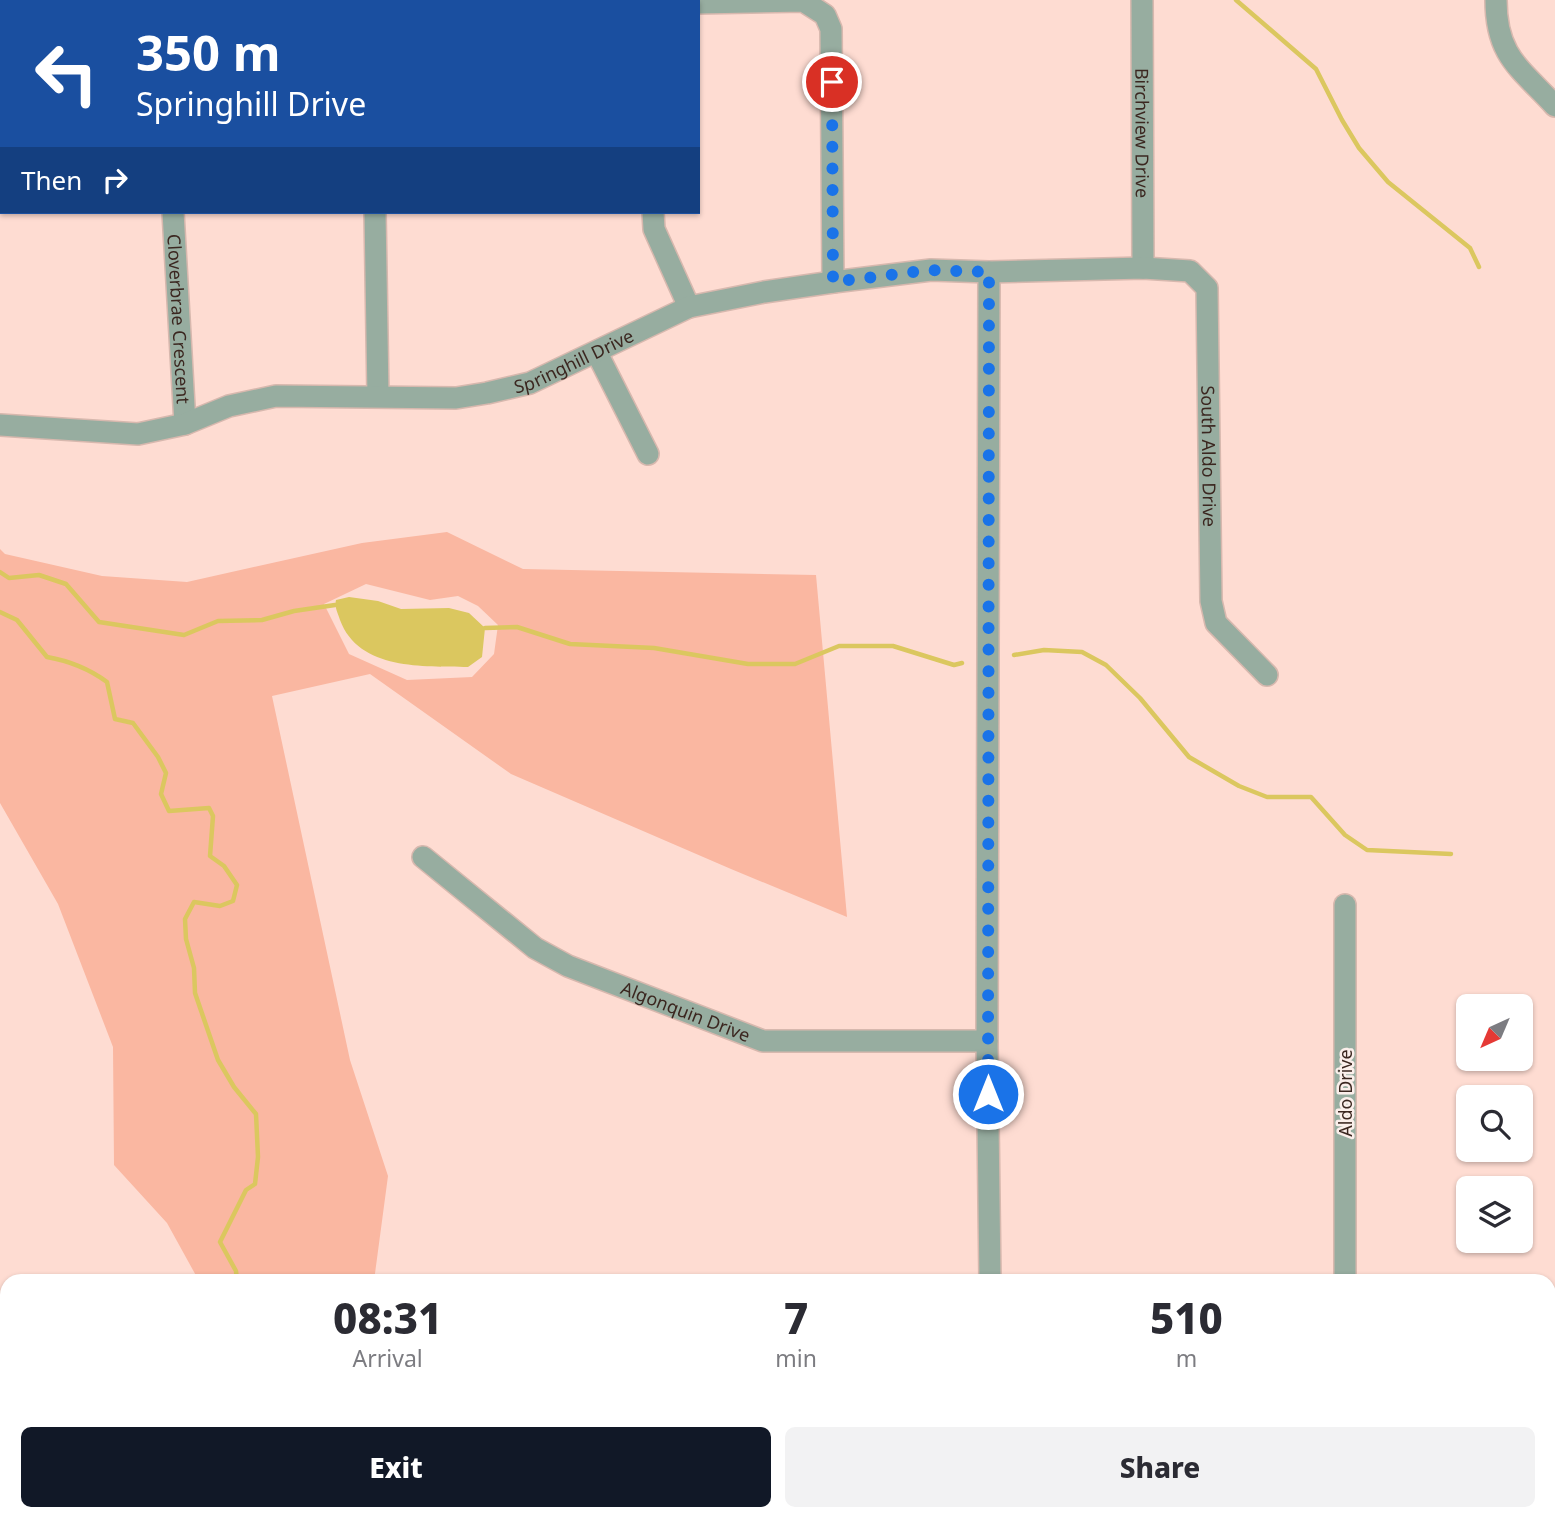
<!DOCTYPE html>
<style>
body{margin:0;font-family:"Noto Sans",sans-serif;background:#f2f2f3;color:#2b2b33;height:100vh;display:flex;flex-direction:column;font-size:26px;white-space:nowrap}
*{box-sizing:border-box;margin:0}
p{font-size:23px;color:#7c7c81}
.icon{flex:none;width:38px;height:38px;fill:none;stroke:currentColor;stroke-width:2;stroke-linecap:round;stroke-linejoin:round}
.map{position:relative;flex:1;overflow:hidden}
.drawer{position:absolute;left:0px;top:1274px;width:1556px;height:247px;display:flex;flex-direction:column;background:#fff;border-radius:21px 21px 0 0;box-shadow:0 2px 5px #0004}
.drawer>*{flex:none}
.top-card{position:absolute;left:0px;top:0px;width:700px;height:214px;box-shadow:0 2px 5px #0004;background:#1a4fa0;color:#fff;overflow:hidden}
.needle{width:46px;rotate:224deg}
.controls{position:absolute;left:1456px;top:994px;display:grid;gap:14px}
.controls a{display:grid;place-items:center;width:77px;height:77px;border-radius:10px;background:#fff;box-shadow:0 2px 5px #0004;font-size:35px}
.pin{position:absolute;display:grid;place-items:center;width:60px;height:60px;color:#fff;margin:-30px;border:4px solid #fff;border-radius:50%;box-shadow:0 2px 7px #0007}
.me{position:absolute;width:77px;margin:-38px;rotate:0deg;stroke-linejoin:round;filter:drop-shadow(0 0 5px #0008)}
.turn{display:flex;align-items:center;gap:24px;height:147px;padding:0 21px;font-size:32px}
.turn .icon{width:91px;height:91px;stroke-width:2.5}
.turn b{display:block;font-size:49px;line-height:60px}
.then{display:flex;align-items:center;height:66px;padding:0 21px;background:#0003;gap:14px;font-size:26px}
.eta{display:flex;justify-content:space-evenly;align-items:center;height:119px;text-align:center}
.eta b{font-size:42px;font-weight:800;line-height:49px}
.cta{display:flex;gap:14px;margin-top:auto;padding:14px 21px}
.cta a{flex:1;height:80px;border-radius:10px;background:#111827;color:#fff;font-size:28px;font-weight:800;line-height:80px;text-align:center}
.cta a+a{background:#f2f2f3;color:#2b2b33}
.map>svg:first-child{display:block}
.green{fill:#fab7a1;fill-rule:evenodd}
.water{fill:#dbc75f}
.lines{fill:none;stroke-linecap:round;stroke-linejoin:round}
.stream{stroke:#dbc75f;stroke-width:4.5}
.minor-casing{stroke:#d7b8ae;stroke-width:24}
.path{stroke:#947a71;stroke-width:2.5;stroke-dasharray:5 5;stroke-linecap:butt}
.minor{stroke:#97ada0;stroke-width:21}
.route{stroke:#1a73e8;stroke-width:12;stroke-dasharray:0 21.6}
.labels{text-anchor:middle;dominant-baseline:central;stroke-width:5;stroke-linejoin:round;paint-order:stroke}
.street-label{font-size:18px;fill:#3b2720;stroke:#fbefeb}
</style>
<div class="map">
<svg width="1555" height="1520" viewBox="0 0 1555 1520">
<rect width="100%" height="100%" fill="#fedcd2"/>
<g class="green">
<path d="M447,532L523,569L816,575L847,917L731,869L511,774L370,674L272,696L350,1060L388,1176L374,1281H199L167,1223L114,1165L113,1047L58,904L0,803V549L5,554L102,576L187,582L362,543ZM366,584L430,600L458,596L478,606L498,625L494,654L472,677L407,680L349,654L324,604Z"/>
<polygon points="1555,1464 1555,1520 1415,1520 1430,1514 1549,1514 1549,1467"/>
</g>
<path class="water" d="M349,597L378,601L401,609L449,608L469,613L485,628L482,657L468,667C424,666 359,671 340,620C338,613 334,607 336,600Z"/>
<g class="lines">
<g class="stream">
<polyline points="1236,0 1316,69 1342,120 1359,148 1388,182 1470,248 1479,267"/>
<polyline points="0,572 9,578 39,575 66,584 99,622 184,635 218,621 262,620 294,611 335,605"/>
<path d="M0,612L17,620L47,657C70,661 88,668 107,682L115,719L133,723L158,757L166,773L161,794L169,811L209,808L213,816L210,856L224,866L237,885L233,901L220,906L194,902L185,919L186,939L194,968L195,993L218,1060L234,1087L256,1114L258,1157L255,1184L246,1190L220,1242L236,1271L237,1281"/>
<polyline points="485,628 517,627 570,644 654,648 748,664 795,664 839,646 893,646 954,665 962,663"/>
<polyline points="1014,655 1044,650 1082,652 1106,665 1140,698 1189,757 1239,786 1267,797 1311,797 1345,835 1367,850 1451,854"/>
<polyline points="243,1514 246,1520"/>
</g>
<defs>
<g id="minor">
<polyline points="166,0 166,2"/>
<polyline points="372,0 372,2"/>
<path id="s1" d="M1142,0L1143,268"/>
<path d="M1496,0C1496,56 1520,68 1555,106"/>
<polyline points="698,3 803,1 825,15 831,29 833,282"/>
<polyline points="0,136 2,138"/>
<path id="s2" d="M173,212L185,424"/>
<polyline points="375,212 378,396"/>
<polyline points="653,212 654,229 689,307"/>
<polyline points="989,272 987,1041 990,1281"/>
<polyline points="597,353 648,454"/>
<path id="s3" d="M0,425L138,434L185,424L229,406L276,396L456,398L487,393L530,383L689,307L764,292L833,282L931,270L989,272L1143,268L1190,271L1207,288L1211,601L1216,623L1267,675"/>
<path id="s4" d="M423,857L535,948L568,966L763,1041H987"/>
<polyline points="1345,905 1345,1281"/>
<polyline points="0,1384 7,1386"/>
<polyline points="423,1514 443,1520"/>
<polyline points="992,1514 992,1520"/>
<polyline points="151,1520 153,1514"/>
<polyline points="752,1520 752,1514"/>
<polyline points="1321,1520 1330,1514"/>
</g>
</defs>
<use href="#minor" class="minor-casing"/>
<g class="path">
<polyline points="1549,1502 1555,1497"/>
<polyline points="1517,1520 1528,1514"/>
</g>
<use href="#minor" class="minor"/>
</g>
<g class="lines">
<polyline class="route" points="832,82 833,282 930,270 989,272 988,1094"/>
</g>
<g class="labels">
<g class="street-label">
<text stroke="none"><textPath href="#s1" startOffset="133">Birchview Drive</textPath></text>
<text stroke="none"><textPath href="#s2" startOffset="107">Cloverbrae Crescent</textPath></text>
<text stroke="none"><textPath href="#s3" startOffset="586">Springhill Drive</textPath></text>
<text stroke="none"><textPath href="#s3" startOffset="1410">South Aldo Drive</textPath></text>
<text stroke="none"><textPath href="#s4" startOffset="308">Algonquin Drive</textPath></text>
<text transform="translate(1345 1093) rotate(-90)">Aldo Drive</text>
</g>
</g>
</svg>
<div class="controls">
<a><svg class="needle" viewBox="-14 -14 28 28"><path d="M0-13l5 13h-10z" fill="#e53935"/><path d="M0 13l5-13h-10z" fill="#7c7c81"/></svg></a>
<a><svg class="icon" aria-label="search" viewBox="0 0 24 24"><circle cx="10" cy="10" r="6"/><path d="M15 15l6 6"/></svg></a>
<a><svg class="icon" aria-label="layers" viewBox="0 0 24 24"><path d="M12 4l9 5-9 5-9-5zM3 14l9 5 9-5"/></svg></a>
</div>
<div class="pin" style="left:832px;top:82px;background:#d93025"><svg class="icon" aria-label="arrive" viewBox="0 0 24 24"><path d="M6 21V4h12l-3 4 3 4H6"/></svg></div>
<svg class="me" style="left:988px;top:1094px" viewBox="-20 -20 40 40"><circle r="17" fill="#1a73e8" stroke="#fff" stroke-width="3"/><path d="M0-11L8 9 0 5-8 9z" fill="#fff"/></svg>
<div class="top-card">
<div class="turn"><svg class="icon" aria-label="left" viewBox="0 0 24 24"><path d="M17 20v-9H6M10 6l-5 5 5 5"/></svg><div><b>350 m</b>Springhill Drive</div></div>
<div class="then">Then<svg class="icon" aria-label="right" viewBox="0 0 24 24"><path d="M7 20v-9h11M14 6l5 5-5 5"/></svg></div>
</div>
<section class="drawer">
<div class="eta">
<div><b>08:31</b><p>Arrival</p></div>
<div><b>7</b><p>min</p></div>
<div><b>510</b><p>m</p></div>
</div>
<div class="cta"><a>Exit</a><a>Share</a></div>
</section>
</div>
